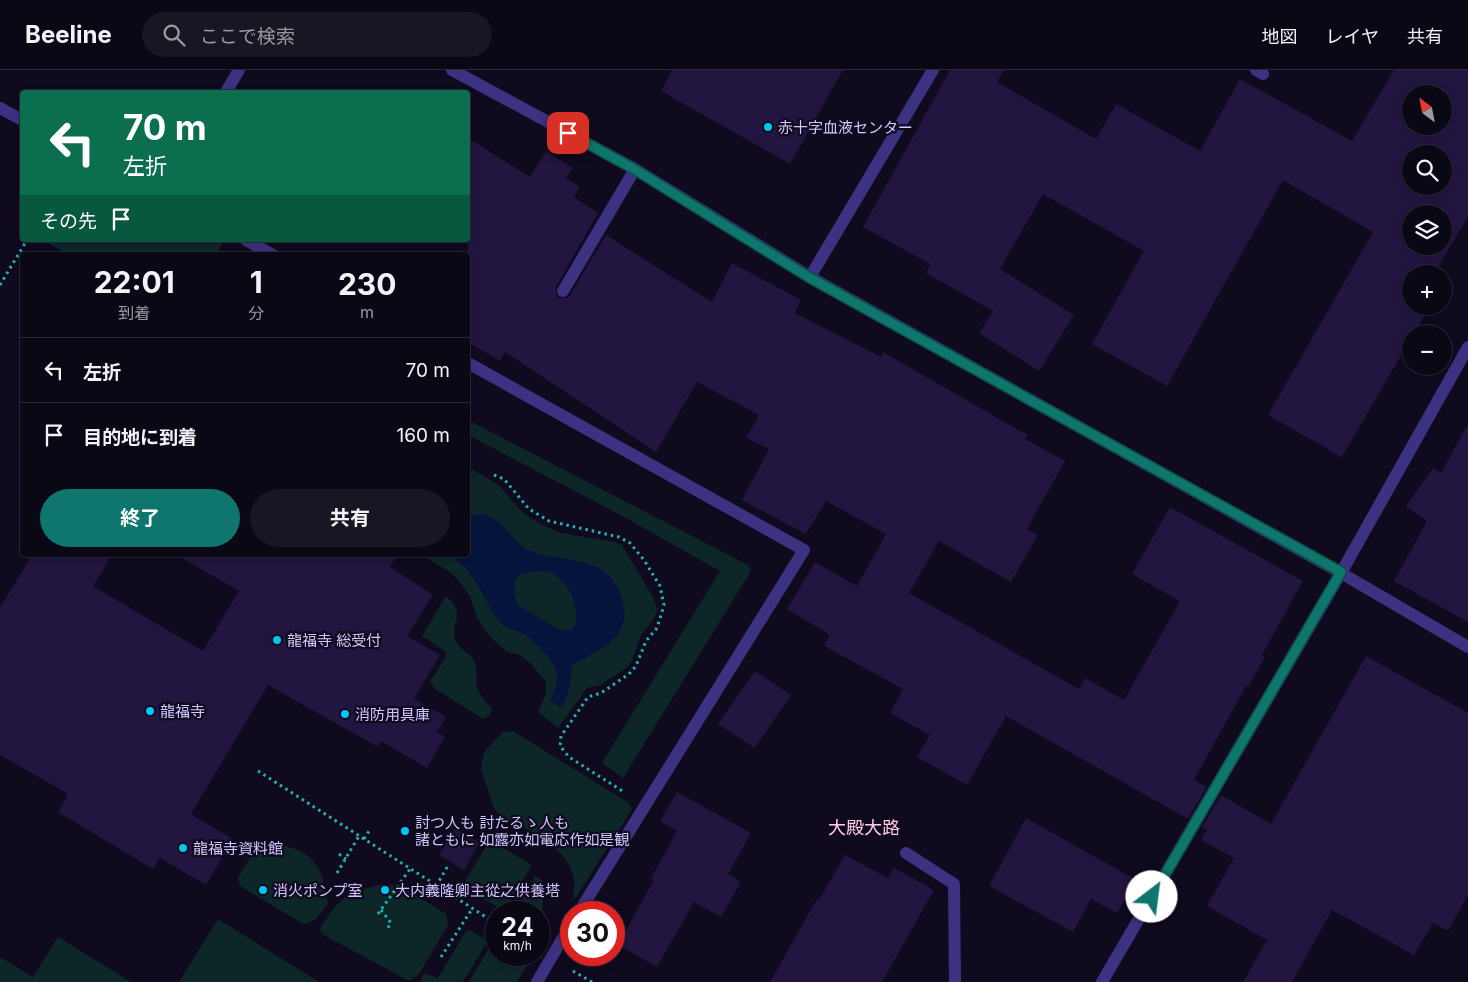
<!DOCTYPE html>
<html lang="ja">
<meta charset="utf-8">
<style>
body{margin:0;font-family:Inter,"Noto Sans JP",sans-serif;background:#191623;color:#f1f3f6;height:100vh;display:flex;flex-direction:column;font-size:19px;white-space:nowrap}
*{box-sizing:border-box;margin:0}
p{font-size:16px;color:#9a9aa1}
.icon{flex:none;width:28px;height:28px;fill:none;stroke:currentColor;stroke-width:2;stroke-linecap:round;stroke-linejoin:round}
.map{position:relative;flex:1;overflow:hidden}
.side{position:absolute;left:20px;top:182px;width:450px;height:305px;display:flex;flex-direction:column;background:#0b0816;border-radius:5px;box-shadow:0 2px 8px #0003,0 0 0 1px #2b2935}
.side>*{flex:none}
.top-card{position:absolute;left:20px;top:20px;width:450px;height:152px;border-radius:5px;box-shadow:0 2px 8px #0003,0 0 0 1px #2b2935;background:#0b6e4f;color:#fff;overflow:hidden}
.needle{width:32px;rotate:328deg}
.tools{position:absolute;left:1402px;top:15px;display:grid;gap:10px}
.tools a{display:grid;place-items:center;width:50px;height:50px;border-radius:50%;background:#0b0816;box-shadow:0 2px 8px #0003,0 0 0 1px #2b2935;font-size:25px}
.speed{position:absolute;left:485px;top:831px;display:flex;gap:10px;font-size:25px;font-weight:700;text-align:center}
.speed>*{display:grid;place-content:center;width:65px;height:65px;border-radius:50%;background:#0b0816;box-shadow:0 2px 8px #0003,0 0 0 1px #2b2935;line-height:1}
.speed small{font-size:12px;font-weight:400}
.speed .limit{border:8px solid #d22;background:#fff;color:#111}
.pin{position:absolute;display:grid;place-items:center;width:42px;height:42px;color:#fff;margin:-21px;border-radius:10px;box-shadow:0 2px 8px #0006}
.me{position:absolute;width:55px;margin:-28px;rotate:30deg;stroke-linejoin:round;filter:drop-shadow(0 0 4px #0008)}
.turn{display:flex;align-items:center;gap:18px;height:105px;padding:0 20px;font-size:22px}
.turn .icon{width:65px;height:65px;stroke-width:2.5}
.turn b{display:block;font-size:35px;line-height:42px}
.then{display:flex;align-items:center;height:48px;padding:0 20px;background:#0003;gap:10px;font-size:19px}
.eta{display:flex;justify-content:space-evenly;align-items:center;height:85px;text-align:center}
.eta b{font-size:30px;font-weight:700;line-height:35px}
.action{display:flex;gap:10px;margin-top:auto;padding:10px 20px}
.action a{flex:1;height:58px;border-radius:30px;background:#0f766e;color:#fff;font-size:20px;font-weight:700;line-height:58px;text-align:center}
.action a+a{background:#191623;color:#f1f3f6}
ul{padding:0;list-style:none}
li{display:flex;align-items:center;gap:15px;height:65px;padding:0 20px;border-top:1px solid #2b2935}
li div{flex:1}
li b{display:block;font-size:19px}
li em{font-style:normal}
header{display:flex;align-items:center;gap:30px;box-sizing:border-box;height:70px;padding:0 25px;background:#0b0816;border-bottom:1px solid #2b2935}
header strong{font-size:24px}
nav{display:flex;gap:28px;margin-inline-start:auto;font-size:18px}
.search{width:350px;height:45px;background:#191623;display:flex;align-items:center;gap:12px;box-sizing:border-box;padding:0 18px;border-radius:28px;color:#9a9aa1;font-size:19px}
.map>svg:first-child{display:block}
.green{fill:#0d2728}
.water{fill:#05143c;fill-rule:evenodd}
.building{fill:#221540;fill-rule:evenodd}
.lines{fill:none;stroke-linecap:round;stroke-linejoin:round}
.path{stroke:#24b2b6;stroke-width:3;stroke-dasharray:2.5 4;stroke-linecap:butt}
.service{stroke:#3c3281;stroke-width:12}
.minor{stroke:#3c3281;stroke-width:12}
.route-casing{stroke:#0a4d48;stroke-width:12}
.route{stroke:#0f766e;stroke-width:9}
.poi-dot{fill:#00c5f2;stroke:#0f0a1e;stroke-width:2}
.labels{text-anchor:middle;dominant-baseline:central;stroke-width:4.5;stroke-linejoin:round;paint-order:stroke}
.poi-label{font-size:15px;fill:#d3c7ff;stroke:#0f0a1e;text-anchor:start}
.quarter-label{font-size:18px;fill:#ffc9e7;stroke:#0f0a1e}
</style>
<header>
<strong>Beeline</strong>
<div class="search"><svg class="icon" aria-label="search" viewBox="0 0 24 24"><circle cx="10" cy="10" r="6"/><path d="M15 15l6 6"/></svg>ここで検索</div>
<nav><a>地図</a><a>レイヤ</a><a>共有</a></nav>
</header>
<div class="map">
<svg width="1468" height="912" viewBox="0 0 1468 912">
<rect width="100%" height="100%" fill="#0f0a1e"/>
<g class="green">
<polygon points="43,170 214,170 222,174 216,185 69,185"/>
<polygon points="468,350 748,495 751,501 623,708 602,693 720,501 624,447 468,365"/>
<polygon points="473,400 499,415 521,441 538,453 561,463 614,472 622,475 654,529 657,540 655,547 641,565 632,591 625,599 600,615 587,618 558,658 538,642 546,623 546,612 533,596 520,585 506,581 489,566 477,548 470,526 453,504 422,485 468,485 468,402"/>
<path d="M446,526C468,546 450,550 455,569C458,578 468,582 473,589C478,597 476,604 476,612C477,623 485,631 492,639L490,645L483,649L434,618L430,611L446,587V582L422,566Z"/>
<path d="M513,661L629,733L632,739L575,829L573,828C574,822 575,814 574,809C567,774 527,760 499,745L494,738L481,699L484,682L503,662Z"/>
<polygon points="490,770 532,795 504,841 462,816"/>
<path d="M272,774C313,779 322,794 328,834L315,850L303,854L240,816L238,807L253,783Z"/>
<polygon points="535,806 543,811 542,862 539,860 539,842 512,842"/>
<path d="M384,814L404,818L446,844L448,855L419,904L409,911L322,864L320,858C341,826 346,822 384,814Z"/>
<polygon points="218,849 319,912 179,912"/>
<polygon points="470,860 486,870 486,874 463,912 420,912 424,903 438,908 466,861"/>
<polygon points="58,867 131,912 0,912 0,887 33,907"/>
<polygon points="492,873 496,875 496,885 513,885 528,894 517,912 469,912"/>
</g>
<path class="water" d="M482,444C510,451 510,474 533,482C553,489 577,488 597,497C622,509 636,551 612,571C600,581 585,587 572,595L568,625L561,637L550,631C562,607 557,595 539,577C533,572 528,565 521,563C514,559 506,559 501,553C480,528 479,501 447,485H468V446ZM533,502C537,502 544,501 549,502C569,509 583,541 573,559L564,561L553,556L518,535L514,524L515,510L520,505Z"/>
<g class="building">
<polygon points="672,0 843,0 790,94 661,21"/>
<path d="M950,0H1004L997,12L1096,69L1116,34L1200,81L1240,9L1352,71L1394,0H1468V147L1434,204H1411V236H1430L1414,264H1411V268L1342,387L1268,345L1373,162L1283,110L1167,316L1092,274L1144,181L1043,124L1000,199L1074,245L1039,301L979,263L993,241L926,203L930,194L863,157ZM1411,24H1444V56H1411ZM1411,84H1444V116H1411ZM1411,144H1444V176H1411Z"/>
<polygon points="468,68 530,107 546,81 573,98 566,108 580,117 574,127 598,143 556,217 556,225 559,228 567,228 570,225 606,165 712,232 732,193 801,230 795,243 881,287 883,282 1027,365 1025,369 1065,391 1027,459 1038,465 1011,512 939,471 909,523 1079,619 1085,608 1124,630 1180,531 1132,504 1170,437 1303,511 1262,585 1265,587 1248,617 1246,616 1194,710 1207,717 1188,749 1006,646 967,715 917,687 930,665 890,643 903,619 824,576 830,565 787,539 815,492 857,516 886,464 826,431 806,464 742,430 769,379 746,368 759,345 697,312 656,382 505,282 500,291 468,272"/>
<polygon points="1468,354 1468,552 1394,511 1427,451 1406,436 1433,398 1441,403"/>
<polygon points="32,485 112,485 93,516 203,581 239,521 177,485 397,485 390,497 433,525 407,566 440,585 414,629 446,647 437,662 445,667 427,698 381,671 378,677 268,615 191,744 233,769 206,815 160,788 153,799 58,742 68,724 0,685 0,538"/>
<polygon points="1366,586 1468,643 1468,825 1448,861 1433,853 1414,885 1332,840 1292,912 1243,912 1267,870 1207,836 1234,788 1201,770 1207,759 1202,757 1221,725 1271,754"/>
<polygon points="755,601 791,625 755,678 718,654"/>
<polygon points="677,722 751,763 728,804 741,812 721,847 694,832 657,897 618,875 654,810 651,808 677,761 660,751"/>
<polygon points="1026,748 1136,810 1117,843 1091,829 1073,862 989,816"/>
<polygon points="455,758 479,773 464,800 439,785"/>
<polygon points="845,785 888,808 894,798 934,820 882,912 770,912 817,829 819,830"/>
</g>
<g class="lines">
<g class="path">
<polyline points="0,215 27,170"/>
<polyline points="494,405 504,409 529,439 549,451 619,467 630,473 644,490 660,516 664,535 657,558 646,571 636,596 629,604 601,623 588,627 561,666 560,676 569,687 624,722"/>
<polyline points="258,701 489,849"/>
<polyline points="364,769 371,758"/>
<polyline points="339,784 346,789"/>
<polyline points="337,803 359,766"/>
<polyline points="436,816 449,794"/>
<polyline points="381,840 391,853 386,861"/>
<polyline points="378,844 410,799"/>
<polyline points="441,887 472,839"/>
<polyline points="573,901 592,912"/>
</g>
<g class="service">
<polyline points="1256,0 1263,4"/>
<polyline points="810,207 933,0"/>
</g>
<g class="minor">
<polyline points="452,0 635,99 810,207 1341,503 1468,577"/>
<polyline points="226,22 239,0"/>
<polyline points="0,38 22,50"/>
<polyline points="246,170 273,185"/>
<polyline points="563,221 635,99"/>
<polyline points="468,293 804,480 579,842"/>
<polyline points="906,783 954,814 955,912"/>
<polyline points="537,912 571,854"/>
<polyline points="1102,912 1341,503 1468,277"/>
</g>
</g>
<g class="lines">
<defs>
<polyline id="route" points="568,63 634,99 810,208 1341,502 1152,827"/>
</defs>
<use href="#route" class="route-casing"/>
<use href="#route" class="route"/>
</g>
<g class="poi-dot">
<circle cx="768" cy="57" r="5"/>
<circle cx="277" cy="570" r="5"/>
<circle cx="150" cy="641" r="5"/>
<circle cx="345" cy="644" r="5"/>
<circle cx="405" cy="761" r="5"/>
<circle cx="183" cy="778" r="5"/>
<circle cx="263" cy="820" r="5"/>
<circle cx="385" cy="820" r="5"/>
</g>
<g class="labels">
<g class="poi-label">
<text x="778" y="57">赤十字血液センター</text>
<text x="287" y="570">龍福寺 総受付</text>
<text x="160" y="641">龍福寺</text>
<text x="355" y="644">消防用具庫</text>
<text x="415" y="752">討つ人も 討たるゝ人も<tspan x="415" dy="17">諸ともに 如露亦如電応作如是観</tspan></text>
<text x="193" y="778">龍福寺資料館</text>
<text x="273" y="820">消火ポンプ室</text>
<text x="395" y="820">大内義隆卿主從之供養塔</text>
</g>
<g class="quarter-label">
<text x="864" y="757">大殿大路</text>
</g>
</g>
</svg>
<div class="tools">
<a><svg class="needle" viewBox="-14 -14 28 28"><path d="M0-13l5 13h-10z" fill="#e53935"/><path d="M0 13l5-13h-10z" fill="#9a9aa1"/></svg></a>
<a><svg class="icon" aria-label="search" viewBox="0 0 24 24"><circle cx="10" cy="10" r="6"/><path d="M15 15l6 6"/></svg></a>
<a><svg class="icon" aria-label="layers" viewBox="0 0 24 24"><path d="M12 4l9 5-9 5-9-5zM3 14l9 5 9-5"/></svg></a>
<a>+</a>
<a>−</a>
</div>
<div class="speed"><div>24<small>km/h</small></div><div class="limit">30</div></div>
<div class="pin" style="left:568px;top:63px;background:#d93025"><svg class="icon" aria-label="arrive" viewBox="0 0 24 24"><path d="M6 21V4h12l-3 4 3 4H6"/></svg></div>
<svg class="me" style="left:1152px;top:827px" viewBox="-20 -20 40 40"><circle r="19" fill="#fff"/><path d="M0-13L10 11 0 6-10 11z" fill="#0f766e"/></svg>
<div class="top-card">
<div class="turn"><svg class="icon" aria-label="left" viewBox="0 0 24 24"><path d="M17 20v-9H6M10 6l-5 5 5 5"/></svg><div><b>70 m</b>左折</div></div>
<div class="then">その先<svg class="icon" aria-label="arrive" viewBox="0 0 24 24"><path d="M6 21V4h12l-3 4 3 4H6"/></svg></div>
</div>
<section class="side">
<div class="eta">
<div><b>22:01</b><p>到着</p></div>
<div><b>1</b><p>分</p></div>
<div><b>230</b><p>m</p></div>
</div>
<ul>
<li><svg class="icon" aria-label="left" viewBox="0 0 24 24"><path d="M17 20v-9H6M10 6l-5 5 5 5"/></svg><div><b>左折</b></div><em>70 m</em></li>
<li><svg class="icon" aria-label="arrive" viewBox="0 0 24 24"><path d="M6 21V4h12l-3 4 3 4H6"/></svg><div><b>目的地に到着</b></div><em>160 m</em></li>
</ul>
<div class="action"><a>終了</a><a>共有</a></div>
</section>
</div>
